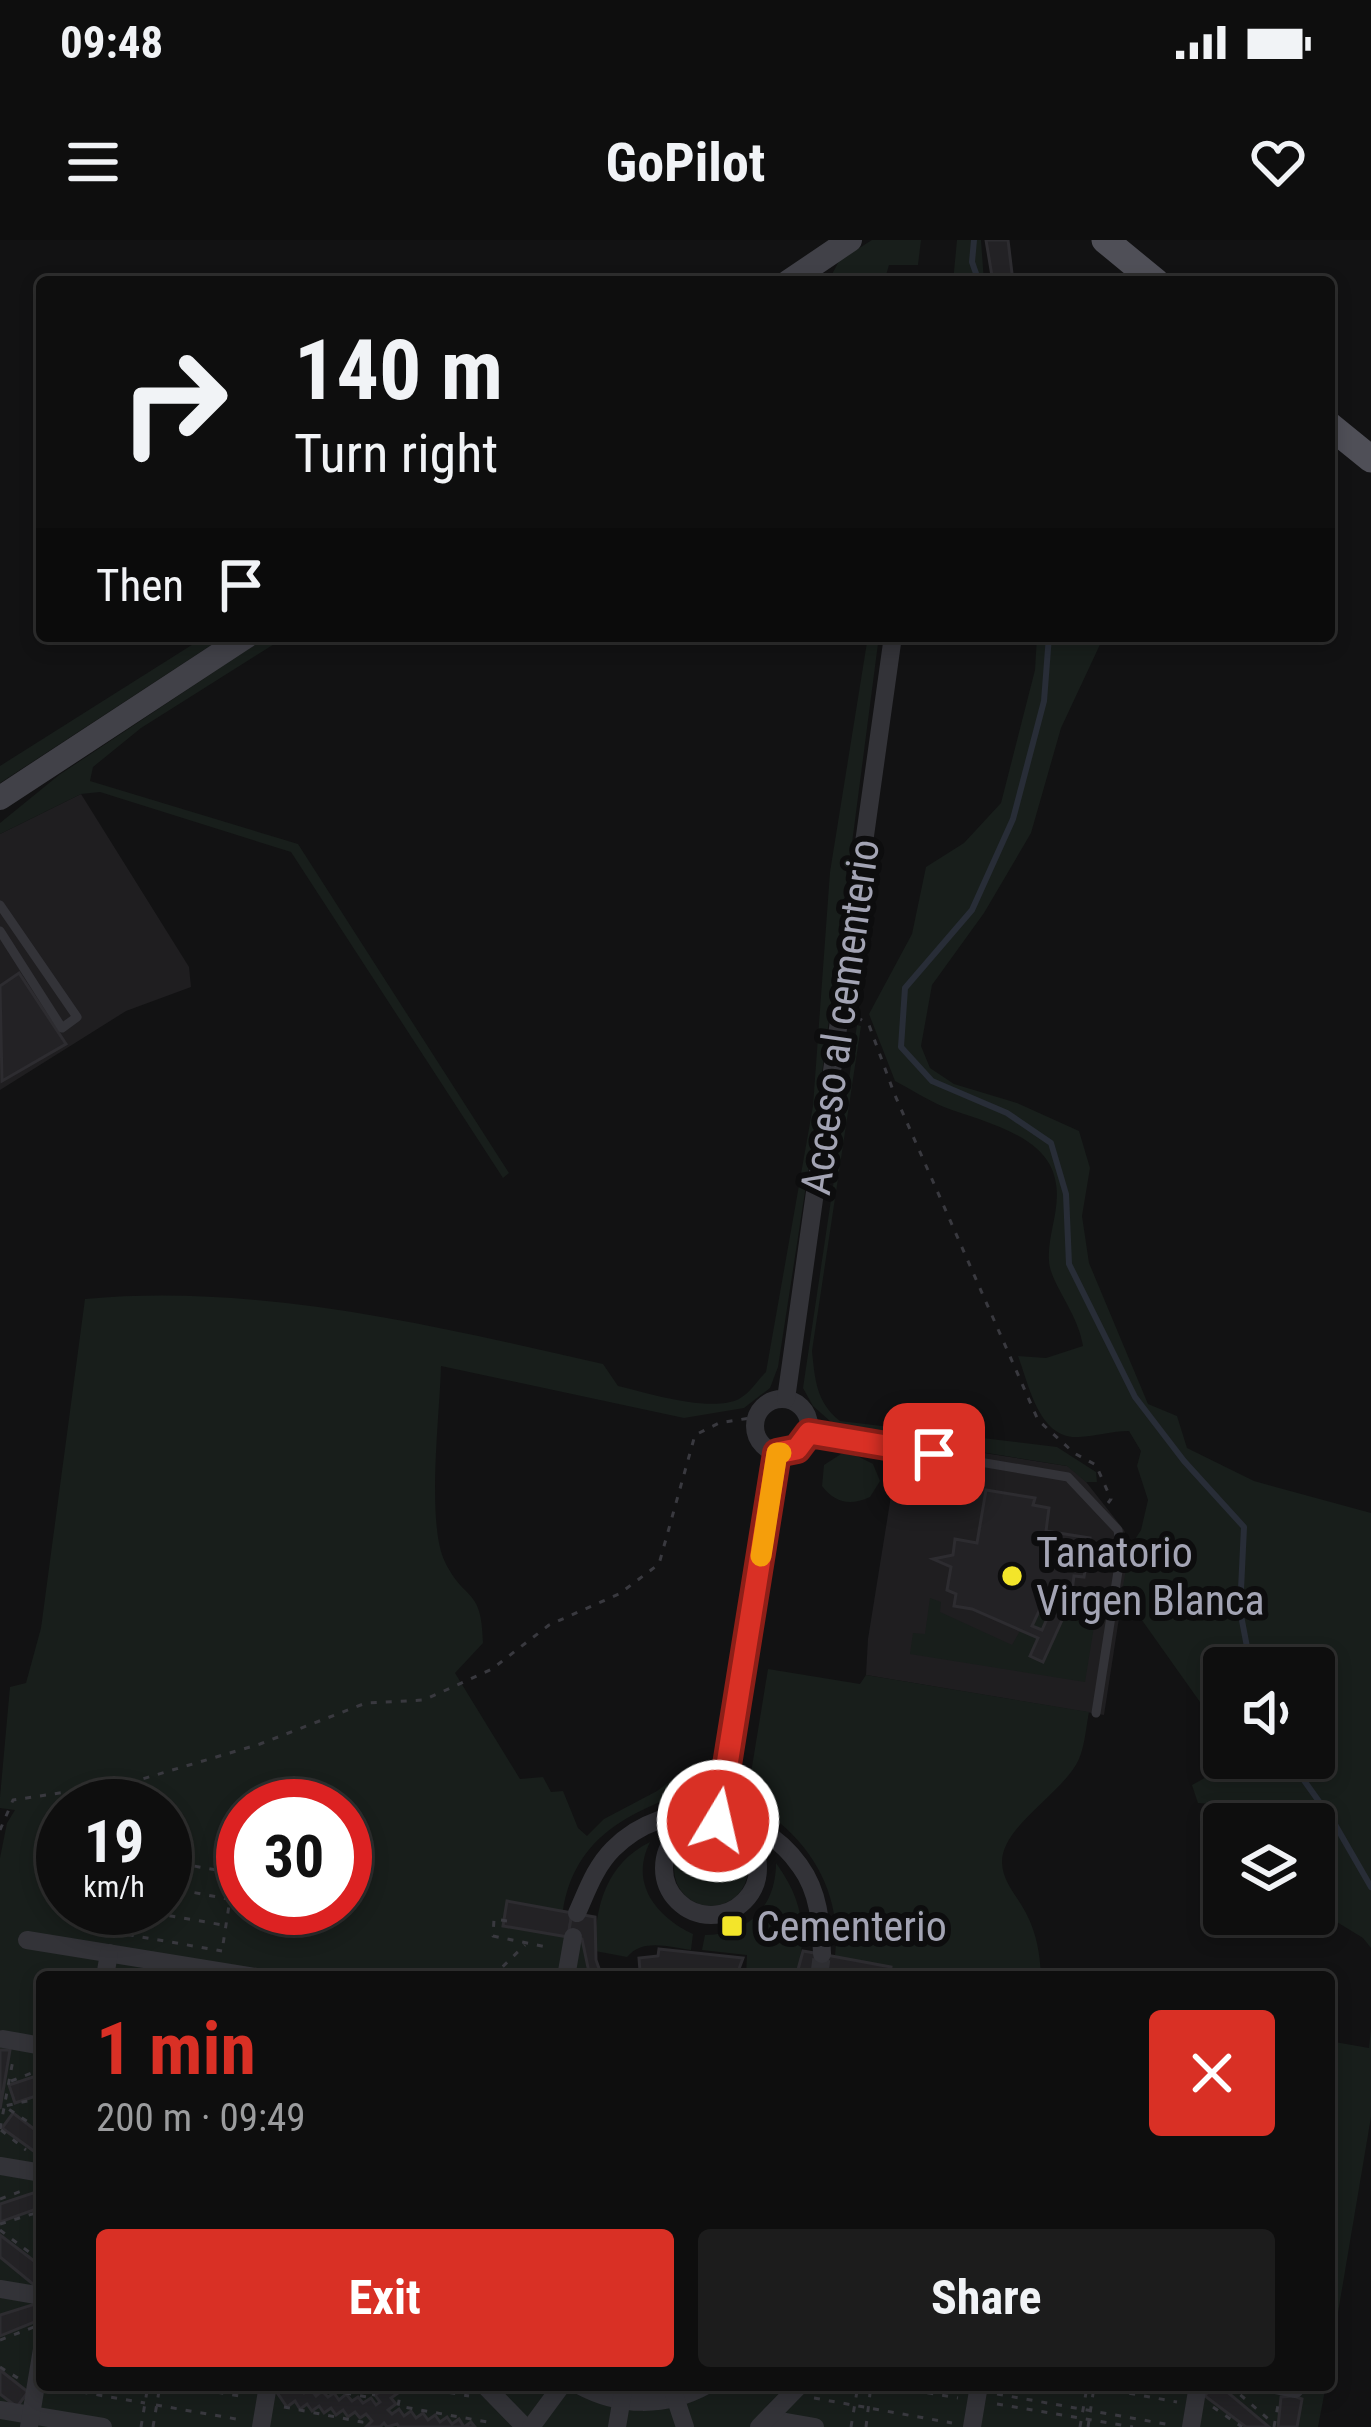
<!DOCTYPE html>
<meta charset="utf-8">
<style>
body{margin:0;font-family:"Roboto Condensed",sans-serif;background:#1c1c1c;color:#f1f3f6;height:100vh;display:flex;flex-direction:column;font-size:45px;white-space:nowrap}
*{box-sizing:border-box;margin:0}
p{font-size:39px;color:#9b9c9e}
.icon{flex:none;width:66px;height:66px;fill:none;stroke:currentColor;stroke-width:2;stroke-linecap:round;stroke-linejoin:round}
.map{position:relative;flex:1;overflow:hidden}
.details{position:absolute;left:36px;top:1731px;width:1299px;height:420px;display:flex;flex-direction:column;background:#0e0e0e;border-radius:12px;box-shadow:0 6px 18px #0003,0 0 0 3px #2e2e2e}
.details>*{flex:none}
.banner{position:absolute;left:36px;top:36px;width:1299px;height:366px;border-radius:12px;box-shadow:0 6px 18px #0003,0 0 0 3px #2e2e2e;background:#0e0e0e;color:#f1f3f6;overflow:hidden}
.controls{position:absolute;left:1203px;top:1407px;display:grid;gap:24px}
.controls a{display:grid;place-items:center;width:132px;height:132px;border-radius:12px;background:#0e0e0e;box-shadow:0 6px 18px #0003,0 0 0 3px #2e2e2e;font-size:60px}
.speed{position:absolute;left:36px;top:1539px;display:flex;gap:24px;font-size:60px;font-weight:700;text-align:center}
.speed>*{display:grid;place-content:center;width:156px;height:156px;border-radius:50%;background:#0e0e0e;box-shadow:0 6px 18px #0003,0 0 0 3px #2e2e2e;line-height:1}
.speed small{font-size:30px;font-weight:400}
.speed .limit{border:18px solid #d22;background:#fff;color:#111}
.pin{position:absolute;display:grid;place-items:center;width:102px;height:102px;color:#fff;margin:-51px;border-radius:24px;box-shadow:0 6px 18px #0006}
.me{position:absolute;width:132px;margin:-66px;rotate:9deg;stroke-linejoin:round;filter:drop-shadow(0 0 9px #0008)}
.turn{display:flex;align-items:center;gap:42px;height:252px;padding:0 60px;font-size:54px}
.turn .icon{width:156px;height:156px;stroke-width:2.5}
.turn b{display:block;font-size:84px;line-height:102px}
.then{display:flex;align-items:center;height:114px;padding:0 60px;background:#0003;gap:24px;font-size:45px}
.round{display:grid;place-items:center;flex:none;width:126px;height:126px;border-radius:12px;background:#1c1c1c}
.head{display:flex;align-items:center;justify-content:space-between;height:204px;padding:0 60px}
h1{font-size:72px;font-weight:700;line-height:90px;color:#d93025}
.cta{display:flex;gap:24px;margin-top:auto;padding:24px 60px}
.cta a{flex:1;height:138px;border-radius:12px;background:#d93025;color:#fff;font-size:48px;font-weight:700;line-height:138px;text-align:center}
.cta a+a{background:#1c1c1c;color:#f1f3f6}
.status{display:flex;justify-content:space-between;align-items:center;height:84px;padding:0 60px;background:#0e0e0e;direction:ltr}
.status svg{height:33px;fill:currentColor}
header{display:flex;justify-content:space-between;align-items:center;height:156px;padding:0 60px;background:#0e0e0e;font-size:54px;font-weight:700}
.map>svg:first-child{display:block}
.built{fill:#1f1e20}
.green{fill:#181e1b;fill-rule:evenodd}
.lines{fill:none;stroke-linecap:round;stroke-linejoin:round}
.stream{stroke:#282d37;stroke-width:6}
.building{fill:#232225;stroke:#2d2c30;stroke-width:3}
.street-tunnel{stroke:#2f2f33;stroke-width:18;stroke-dasharray:18 9;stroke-linecap:butt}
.path{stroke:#39393f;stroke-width:3;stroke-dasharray:6 9;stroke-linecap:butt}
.lane{stroke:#333338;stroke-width:9}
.street{stroke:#333338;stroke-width:18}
.secondary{stroke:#414148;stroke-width:24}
.primary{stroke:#4f4f57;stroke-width:27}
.route-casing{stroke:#8d1f18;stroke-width:30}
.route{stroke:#d93025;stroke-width:21}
.slow{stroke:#f59e0b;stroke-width:21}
.poi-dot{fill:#f3e52a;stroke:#0d0d0e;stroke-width:4.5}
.labels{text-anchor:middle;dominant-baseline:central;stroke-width:12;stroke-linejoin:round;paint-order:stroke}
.street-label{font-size:42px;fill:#a3a4b4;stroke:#0d0d0e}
.poi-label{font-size:42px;fill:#a3a4b4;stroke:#0d0d0e;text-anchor:start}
</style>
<div class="status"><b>09:48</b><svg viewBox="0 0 49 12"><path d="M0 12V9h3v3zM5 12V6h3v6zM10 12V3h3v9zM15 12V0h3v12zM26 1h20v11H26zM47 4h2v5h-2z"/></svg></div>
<header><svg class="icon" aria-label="menu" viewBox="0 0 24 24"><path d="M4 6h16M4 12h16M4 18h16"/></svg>GoPilot<svg class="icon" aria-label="heart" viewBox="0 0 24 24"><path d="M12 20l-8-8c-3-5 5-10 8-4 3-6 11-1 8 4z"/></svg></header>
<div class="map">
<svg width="1371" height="2187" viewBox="0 0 1371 2187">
<rect width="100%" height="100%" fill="#121213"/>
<g class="built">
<polygon points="81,554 189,727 191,747 126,771 0,850 0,594"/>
<polygon points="900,1200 1067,1226 1079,1233 1124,1290 1130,1307 1104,1475 866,1435 868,1399"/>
</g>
<g class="green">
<polygon points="872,0 921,0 918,25 889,25 884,42 828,42 839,21"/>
<polygon points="957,0 981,0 984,42 953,42"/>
<polygon points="206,396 225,396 0,543 0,526"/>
<polygon points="268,396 287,396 141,488 93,527 90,541 298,604 509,933 503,938 291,612 100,552 81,554 0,594 0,583 59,535"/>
<path d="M868,396H879L815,887L778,1127L770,1148L744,1168L684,1178L441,1126C440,1173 426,1283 445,1322C465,1363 482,1346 483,1403L455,1433L520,1539L543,1537L551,1552L563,1551L578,1588L587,1596L604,1579L657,1551L693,1524H702L698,1543L691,1550C628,1573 575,1597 563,1670L583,1675L582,1699L590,1737H42V2145H1326L1318,2187H0V1618L7,1583L15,1570L0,1568V1557L10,1447L26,1443L41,1388L85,1059C259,1043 435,1086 603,1124L618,1146C648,1153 710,1173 739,1159C750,1153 757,1141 766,1132L813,866L830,632ZM63,1566H165V1668H63ZM243,1566H345V1668H243Z"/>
<path d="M1037,396H1104L1061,488L1031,593L984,673L932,745L921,806L930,828L954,844L1017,863L1079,891L1090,928L1082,976L1089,1023L1148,1164L1177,1176L1187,1208L1254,1241L1371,1273V1708L1363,1698L1314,1668V1584H1227L1231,1573L1224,1565L1198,1563L1192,1545L1219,1530L1217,1486L1122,1352L1130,1307L1141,1290L1148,1260L1137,1226L1141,1211L1129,1191C1112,1191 1096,1196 1079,1197C1039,1200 1029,1145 1018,1116L1046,1118L1083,1106C1078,1073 1050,1043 1049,1021C1047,994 1062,967 1055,939C1046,894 980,881 944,867C927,860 911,849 895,841L869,774L912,694L926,627L964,603L1001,563L1035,430ZM1224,1428H1314V1518H1224Z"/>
<path d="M857,785L861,786L812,1111C815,1139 816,1162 840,1181L1057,1207L1096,1232L1097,1242H1086L1067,1226L839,1189L813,1166L803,1148Z"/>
<path d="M841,1214H853L873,1224L880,1241L870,1257C850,1266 835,1263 822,1246L824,1225Z"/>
<polygon points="930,1358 941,1362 940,1372 1012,1405 1021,1389 1038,1398 1030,1416 1042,1422 1063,1378 1050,1372 1042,1390 1033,1386 1045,1358 1095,1380 1085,1442 910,1414 913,1393 925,1394"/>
<path d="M768,1429L860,1444L866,1435L1089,1472C1086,1487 1085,1505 1079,1519C1064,1553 1001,1586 1002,1623C1003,1643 1018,1657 1026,1673C1037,1694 1040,1714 1041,1737H808L815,1713L835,1716C841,1663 820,1617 780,1583C766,1571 753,1568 748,1551Z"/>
<circle cx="711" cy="1629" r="37"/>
<path d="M650,1602C629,1644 657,1677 693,1694L691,1710C668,1707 643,1698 627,1717L595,1711C595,1666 606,1624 650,1602Z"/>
<path d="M776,1623C803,1660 808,1693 796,1737L746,1735L747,1715L702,1710L705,1695C748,1694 776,1667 776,1623Z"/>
<polygon points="1371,1788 1371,1877 1329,2126 1329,1801 1369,1808"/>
</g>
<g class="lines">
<g class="stream">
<polyline points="974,0 972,22 979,42"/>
<polyline points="1049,396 1044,461 1013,579 972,670 905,748 901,807 932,841 1007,873 1051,903 1066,954 1069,1024 1135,1157 1184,1221 1244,1287 1240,1370 1251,1428"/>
<polyline points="1288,1518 1333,1581 1371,1647"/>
</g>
</g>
<g class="building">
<polygon points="986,0 1008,0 1013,42 993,42"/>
<polygon points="19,733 66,804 2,841 0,746"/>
<polygon points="986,1250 1035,1258 1033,1265 1049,1268 1046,1291 1090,1298 1084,1337 1074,1336 1072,1351 1084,1353 1081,1374 1045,1358 1032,1386 1042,1390 1050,1372 1063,1378 1043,1422 1030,1416 1038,1398 972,1369 954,1366 956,1354 947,1350 951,1327 933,1319 953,1315 955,1299 977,1303"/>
<polygon points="507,1661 572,1673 568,1697 503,1686"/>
<polygon points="572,1673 595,1677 596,1720 602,1737 590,1737 582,1699 568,1696"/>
<polygon points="659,1709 743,1718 736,1737 654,1737 640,1731 639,1718 658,1716"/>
<polygon points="803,1711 826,1715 823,1737 796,1737"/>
<polygon points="826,1715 891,1727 890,1737 823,1737"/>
<polygon points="0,1810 10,1810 0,1869"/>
<polygon points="42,1834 42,1854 15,1863 9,1845"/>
<polygon points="13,1873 42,1895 42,1917 2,1888"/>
<polygon points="42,1950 42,1967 0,1982 0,1964"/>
<polygon points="0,1995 42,2027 39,2049 0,2017"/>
<polygon points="35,2064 42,2079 0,2096 0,2075"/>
<polygon points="0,2130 28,2152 17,2167 0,2154"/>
<polygon points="284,2145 291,2151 298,2146 304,2153 310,2148 316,2156 322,2151 328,2157 334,2153 339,2160 346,2154 352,2161 358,2157 363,2163 371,2158 376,2165 380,2162 375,2155 382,2150 379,2145 394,2145 398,2153 391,2158 396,2164 388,2170 392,2174 399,2169 404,2176 411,2171 416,2178 423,2173 428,2180 435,2175 440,2182 447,2177 452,2184 459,2179 464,2187 471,2182 475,2187 399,2187 397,2184 387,2187 384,2183 380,2187 366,2187 372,2181 366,2174 360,2178 355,2172 348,2177 343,2170 336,2175 331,2168 324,2173 319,2166 312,2171 307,2164 300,2169 295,2161 287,2167 276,2151"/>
<polygon points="1212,2145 1219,2145 1269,2187 1246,2187 1205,2156"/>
<polygon points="1294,2156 1302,2159 1297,2187 1278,2187 1281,2157"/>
</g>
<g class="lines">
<polyline class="street-tunnel" points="819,1737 822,1714"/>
<g class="path">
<polyline points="857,777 869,785 894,853 1038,1180 1074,1213 1096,1225 1111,1259 1108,1263"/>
<polyline points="0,1590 13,1560 132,1542 260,1504 366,1463 424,1460 492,1429 549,1385 619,1354 659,1324 695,1195 719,1183 756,1177"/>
<polyline points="165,1621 234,1633 222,1711"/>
<polyline points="165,1647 228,1659"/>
<polyline points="125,1668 223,1685"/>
<polyline points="507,1681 494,1679 493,1696 551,1708"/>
<polyline points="113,1690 117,1668"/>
<polyline points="113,1692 222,1711"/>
<polyline points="492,1737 525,1705"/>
<polyline points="11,1841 42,1829"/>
<polyline points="42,1858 4,1866 42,1891"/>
<polyline points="0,1889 13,1820"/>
<polyline points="1,1890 26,1910"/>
<polyline points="0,1959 27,1949"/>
<polyline points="0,1984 42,1971"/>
<polyline points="0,1990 42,2022"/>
<polyline points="0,2100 42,2084"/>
<polyline points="0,2127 21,2140"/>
<polyline points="173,2145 246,2157"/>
<polyline points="301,2145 373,2158 375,2145"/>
<polyline points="402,2145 398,2166 493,2183"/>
<polyline points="405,2145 469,2156"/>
<polyline points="883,2145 958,2158"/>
<polyline points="1085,2145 1177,2162"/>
<polyline points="1229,2145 1274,2184"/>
<polyline points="52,2147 145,2163"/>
<polyline points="997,2154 1171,2185"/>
<polyline points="814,2158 952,2183"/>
<polyline points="997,2164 1133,2187"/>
<polyline points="156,2165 242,2180"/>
<polyline points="284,2167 362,2182 361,2187"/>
<polyline points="1213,2167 1242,2187"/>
<polyline points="141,2187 148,2145"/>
<polyline points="153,2187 160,2145"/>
<polyline points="851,2187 858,2145"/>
<polyline points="866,2187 871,2145"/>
<polyline points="1080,2187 1087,2147"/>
<polyline points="1088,2187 1094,2147"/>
<polyline points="1274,2187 1278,2165"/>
</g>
<g class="lane">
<polyline points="0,665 77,777 62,788 0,691"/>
<polyline points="809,1193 1068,1237 1118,1290 1121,1312 1096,1473"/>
</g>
<g class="street">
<circle cx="782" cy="1186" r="27"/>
<polyline points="786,1159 893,396"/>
<circle cx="711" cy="1628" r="47"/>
<polyline points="718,1581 777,1213"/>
<path d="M577,1673C587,1651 595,1627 613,1609C666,1555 757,1564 800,1626C819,1652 821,1683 822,1714"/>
<polyline points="27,1700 256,1737"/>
<polyline points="105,1737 109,1713"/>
<polyline points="566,1737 573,1697"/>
<polyline points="3,1799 42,1806"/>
<polyline points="0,1926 42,1933"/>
<polyline points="0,2049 42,2056"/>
<polyline points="484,2145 525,2187"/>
<path d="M579,2145C619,2167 666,2168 707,2145"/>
<polyline points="671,2145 685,2187"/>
<polyline points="1275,2145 1295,2149"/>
<polyline points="0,2170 103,2187"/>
<polyline points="769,2179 815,2187"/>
<polyline points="29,2187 42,2109"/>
<polyline points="261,2187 268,2145"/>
<polyline points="531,2187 562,2145"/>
<polyline points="617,2187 624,2145"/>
<polyline points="759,2187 800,2145"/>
<polyline points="972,2187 979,2145"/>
<polyline points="1191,2187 1198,2145"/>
</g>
<g class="secondary">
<polyline points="788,42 850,0"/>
<polyline points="0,558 247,396"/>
</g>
<g class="primary">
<polyline points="1105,0 1156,42"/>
<polyline points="1329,185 1371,219"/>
</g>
</g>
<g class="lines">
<defs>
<polyline id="route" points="718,1581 777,1213 797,1209 809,1193 934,1214"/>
</defs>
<use href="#route" class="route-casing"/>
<use href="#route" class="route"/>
<polyline class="slow" points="761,1316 777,1213 781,1213"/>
</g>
<g class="poi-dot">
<circle cx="1012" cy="1336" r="12"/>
<rect x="720" y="1674" width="24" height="24" rx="6"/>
</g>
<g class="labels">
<g class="street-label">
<text transform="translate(840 777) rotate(-82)">Acceso al cementerio</text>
</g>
<g class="poi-label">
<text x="1036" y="1312">Tanatorio<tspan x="1036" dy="48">Virgen Blanca</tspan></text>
<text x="756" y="1686">Cementerio</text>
</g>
</g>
</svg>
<div class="controls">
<a><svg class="icon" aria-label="sound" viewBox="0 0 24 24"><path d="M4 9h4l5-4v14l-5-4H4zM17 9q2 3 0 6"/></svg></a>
<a><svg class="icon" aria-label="layers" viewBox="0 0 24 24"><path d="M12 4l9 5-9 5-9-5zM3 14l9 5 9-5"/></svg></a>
</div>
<div class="speed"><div>19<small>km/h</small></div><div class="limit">30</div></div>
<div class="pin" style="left:934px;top:1214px;background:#d93025"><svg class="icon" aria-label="arrive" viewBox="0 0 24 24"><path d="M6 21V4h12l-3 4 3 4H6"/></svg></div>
<svg class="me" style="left:718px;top:1581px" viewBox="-20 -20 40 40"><circle r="17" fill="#d93025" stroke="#fff" stroke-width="3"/><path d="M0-11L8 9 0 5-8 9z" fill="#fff"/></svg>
<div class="banner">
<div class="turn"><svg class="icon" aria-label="right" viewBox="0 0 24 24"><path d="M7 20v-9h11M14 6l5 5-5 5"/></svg><div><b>140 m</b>Turn right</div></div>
<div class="then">Then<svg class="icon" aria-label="arrive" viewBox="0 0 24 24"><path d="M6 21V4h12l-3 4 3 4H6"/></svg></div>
</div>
<section class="details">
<div class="head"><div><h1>1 min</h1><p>200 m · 09:49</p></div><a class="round" style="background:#d93025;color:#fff"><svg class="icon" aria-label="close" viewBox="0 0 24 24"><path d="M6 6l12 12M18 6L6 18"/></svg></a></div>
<div class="cta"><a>Exit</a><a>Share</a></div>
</section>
</div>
